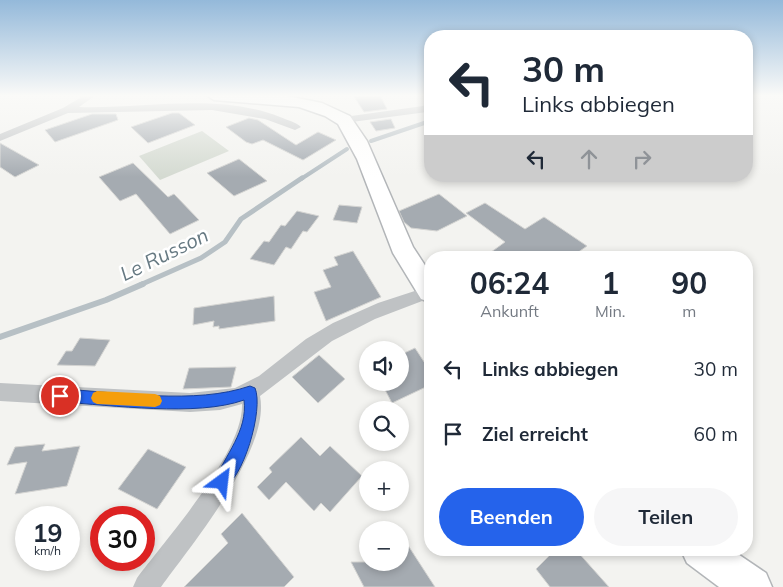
<!DOCTYPE html>
<html lang="de">
<meta charset="utf-8">
<style>
body{margin:0;font-family:Mulish,sans-serif;background:#f6f6f7;color:#1f2937;height:100vh;display:flex;flex-direction:column;font-size:19px;white-space:nowrap}
*{box-sizing:border-box;margin:0}
p{font-size:16px;color:#747a83}
.icon{flex:none;width:28px;height:28px;fill:none;stroke:currentColor;stroke-width:2;stroke-linecap:round;stroke-linejoin:round}
.map{position:relative;flex:1;overflow:hidden}
.panel{position:absolute;left:424px;top:251px;width:329px;height:305px;display:flex;flex-direction:column;background:#fff;border-radius:20px;box-shadow:0 2px 8px #0003}
.panel>*{flex:none}
.hud{position:absolute;left:424px;top:30px;width:329px;height:152px;border-radius:20px;box-shadow:0 2px 8px #0003;background:#fff;color:#1f2937;overflow:hidden}
.controls{position:absolute;left:359px;top:341px;display:grid;gap:10px}
.controls a{display:grid;place-items:center;width:50px;height:50px;border-radius:50%;background:#fff;box-shadow:0 2px 8px #0003;font-size:25px}
.speed{position:absolute;left:15px;top:506px;display:flex;gap:10px;font-size:25px;font-weight:700;text-align:center}
.speed>*{display:grid;place-content:center;width:65px;height:65px;border-radius:50%;background:#fff;box-shadow:0 2px 8px #0003;line-height:1}
.speed small{font-size:12px;font-weight:400}
.speed .limit{border:8px solid #d22;background:#fff;color:#111}
.pin{position:absolute;display:grid;place-items:center;width:42px;height:42px;color:#fff;margin:-21px;border:2px solid #fff;border-radius:50%;box-shadow:0 1px 5px #0007}
.me{position:absolute;width:55px;margin:-28px;rotate:30deg;stroke-linejoin:round;filter:drop-shadow(0 0 4px #0008)}
.turn{display:flex;align-items:center;gap:18px;height:105px;padding:0 15px;font-size:22px}
.turn .icon{width:65px;height:65px;stroke-width:2.5}
.turn b{display:block;font-size:35px;line-height:42px}
.lanes{display:flex;align-items:center;height:48px;padding:0 15px;background:#0003;justify-content:center;gap:25px;direction:ltr}
.lanes .off{opacity:.35}
.eta{display:flex;justify-content:space-evenly;align-items:center;height:85px;text-align:center}
.eta b{font-size:30px;font-weight:700;line-height:35px}
.action{display:flex;gap:10px;margin-top:auto;padding:10px 15px}
.action a{flex:1;height:58px;border-radius:30px;background:#2563eb;color:#fff;font-size:20px;font-weight:700;line-height:58px;text-align:center}
.action a+a{background:#f6f6f7;color:#1f2937}
ul{padding:0;list-style:none}
li{display:flex;align-items:center;gap:15px;height:65px;padding:0 15px}
li div{flex:1}
li b{display:block;font-size:19px}
li em{font-style:normal}
.map>svg:first-child{display:block}
.green{fill:#d4dad1}
.lines{fill:none;stroke-linecap:round;stroke-linejoin:round}
.stream-far2{stroke:#b7c0c5;stroke-width:4}
.stream-far1{stroke:#b7c0c5;stroke-width:5}
.stream{stroke:#b7c0c5;stroke-width:6}
.building{fill:#a5abb1;stroke:#d4d4d2}
.primary-casing{stroke:#b2b5b8;stroke-width:3}
.lane{stroke:#bfc2c4;stroke-width:8}
.street{fill:#bfc2c4;fill-rule:evenodd}
.primary{fill:#fff;fill-rule:evenodd}
.route{fill:#2563eb;stroke:#184099}
.slow{fill:#f59e0b}
.labels{text-anchor:middle;dominant-baseline:central;stroke-width:5;stroke-linejoin:round;paint-order:stroke}
.water-label{font-size:20px;font-style:italic;fill:#667982;stroke:#fff}
</style>
<div class="map">
<svg width="783" height="587" viewBox="0 0 783 587">
<rect width="100%" height="100%" fill="#f3f3f0"/>
<polygon class="green" points="202,131 229,151 160,180 139,156"/>
<g class="lines">
<g class="stream-far2">
<polyline points="371,141 430,121"/>
<polyline points="301,179 347,149"/>
</g>
<polyline class="stream-far1" points="140,285 201,258 225,242 241,219 302,178"/>
<polyline class="stream" points="0,337 106,300 143,284"/>
</g>
<g class="building">
<polygon points="353,95 380,95 387,109 364,112"/>
<polygon points="172,113 179,113 195,125 148,143 131,127"/>
<polygon points="92,114 116,114 118,120 55,142 45,130"/>
<polygon points="249,118 258,120 296,145 318,132 336,140 303,160 263,140 252,144 246,142 226,127"/>
<polygon points="391,119 395,128 376,131 370,122"/>
<polygon points="0,143 39,165 15,177 0,167"/>
<polygon points="239,159 267,181 234,196 207,173"/>
<polygon points="133,163 168,197 174,194 199,220 170,234 136,194 120,201 99,177"/>
<polygon points="439,194 467,216 437,231 411,228 404,222 399,211"/>
<polygon points="485,203 525,229 544,217 587,246 570,258 483,258 505,242 466,213"/>
<polygon points="339,205 362,207 357,223 333,220"/>
<polygon points="297,211 319,216 307,232 303,231 291,249 286,247 274,265 250,259 264,241 269,242 281,225 285,226"/>
<polygon points="353,251 381,297 326,321 314,292 331,287 323,270 338,265 334,257"/>
<polygon points="274,296 275,321 219,329 219,326 213,327 214,321 193,325 194,308"/>
<polygon points="80,338 110,340 95,366 57,365 66,351 72,351"/>
<polygon points="415,348 430,371 430,385 392,403 381,382 400,382 400,355"/>
<polygon points="319,355 345,379 318,403 292,377"/>
<polygon points="236,367 231,387 183,389 189,368"/>
<polygon points="301,437 320,456 330,446 362,476 330,512 321,503 314,511 286,482 269,500 257,487 272,472 269,468"/>
<polygon points="45,444 42,451 80,446 67,486 15,494 27,462 7,465 15,447"/>
<polygon points="148,449 186,467 157,509 118,489"/>
<polygon points="242,513 294,577 284,587 184,587 228,543 221,534"/>
<polygon points="400,533 435,587 364,587 351,562 400,562"/>
<polygon points="555,550 576,550 609,587 550,587 536,569"/>
</g>
<g class="lines">
<defs>
<g id="primary">
<polygon points="206,95 282,95 322,103 350,116 367,141 413,247 430,273 430,302 421,299 393,253 357,159 338,124 325,116 299,107 214,100"/>
<polygon points="681,550 732,550 766,573 772,587 719,587 687,563"/>
</g>
</defs>
<use href="#primary" class="primary-casing"/>
<polyline class="lane" points="746,95 748,95"/>
<g class="street">
<path d="M85,95H96L79,107C145,109 217,92 280,117C287,120 296,122 301,127L295,130L265,119L212,110L68,113L0,141V134L63,108Z"/>
<polygon points="430,101 430,111 427,112 344,123 339,120 344,117 423,106"/>
<path d="M430,286V298L375,319L332,341L260,396C271,449 192,544 161,587H133L137,578C166,539 244,452 242,404L220,410L190,412L0,401V383L190,393L235,388L259,376L306,339L333,323L378,303Z"/>
</g>
<use href="#primary" class="primary"/>
</g>
<linearGradient id="sky" x2="0" y2="1"><stop stop-color="#94b9da"/><stop offset="0.54" stop-color="#fafaf8"/><stop offset="1" stop-color="#fafaf8" stop-opacity="0"/></linearGradient>
<rect width="783" height="177" fill="url(#sky)"/>
<path class="route" d="M250,386L255,388C264,409 243,481 222,489L216,487L214,482C225,455 248,431 244,400C197,417 112,405 60,402L55,400L53,396L55,391L60,389C119,392 195,405 250,386Z"/>
<polygon class="slow" points="97,391 155,394 160,396 162,401 160,405 155,407 97,404 93,402 91,398 93,393"/>
<g class="labels">
<g class="water-label">
<text transform="translate(164 254) rotate(-26)">Le Russon</text>
</g>
</g>
</svg>
<div class="controls">
<a><svg class="icon" aria-label="sound" viewBox="0 0 24 24"><path d="M4 9h4l5-4v14l-5-4H4zM17 9q2 3 0 6"/></svg></a>
<a><svg class="icon" aria-label="search" viewBox="0 0 24 24"><circle cx="10" cy="10" r="6"/><path d="M15 15l6 6"/></svg></a>
<a>+</a>
<a>−</a>
</div>
<div class="speed"><div>19<small>km/h</small></div><div class="limit">30</div></div>
<div class="pin" style="left:60px;top:396px;background:#d93025"><svg class="icon" aria-label="arrive" viewBox="0 0 24 24"><path d="M6 21V4h12l-3 4 3 4H6"/></svg></div>
<svg class="me" style="left:222px;top:482px" viewBox="-20 -20 40 40"><path d="M0-17L14 15 0 8-14 15z" fill="#2563eb" stroke="#fff" stroke-width="4"/></svg>
<div class="hud">
<div class="turn"><svg class="icon" aria-label="left" viewBox="0 0 24 24"><path d="M17 20v-9H6M10 6l-5 5 5 5"/></svg><div><b>30 m</b>Links abbiegen</div></div>
<div class="lanes"><svg class="icon" aria-label="left" viewBox="0 0 24 24"><path d="M17 20v-9H6M10 6l-5 5 5 5"/></svg><svg class="icon off" aria-label="ahead" viewBox="0 0 24 24"><path d="M12 20V5M6 11l6-6 6 6"/></svg><svg class="icon off" aria-label="right" viewBox="0 0 24 24"><path d="M7 20v-9h11M14 6l5 5-5 5"/></svg></div>
</div>
<section class="panel">
<div class="eta">
<div><b>06:24</b><p>Ankunft</p></div>
<div><b>1</b><p>Min.</p></div>
<div><b>90</b><p>m</p></div>
</div>
<ul>
<li><svg class="icon" aria-label="left" viewBox="0 0 24 24"><path d="M17 20v-9H6M10 6l-5 5 5 5"/></svg><div><b>Links abbiegen</b></div><em>30 m</em></li>
<li><svg class="icon" aria-label="arrive" viewBox="0 0 24 24"><path d="M6 21V4h12l-3 4 3 4H6"/></svg><div><b>Ziel erreicht</b></div><em>60 m</em></li>
</ul>
<div class="action"><a>Beenden</a><a>Teilen</a></div>
</section>
</div>
